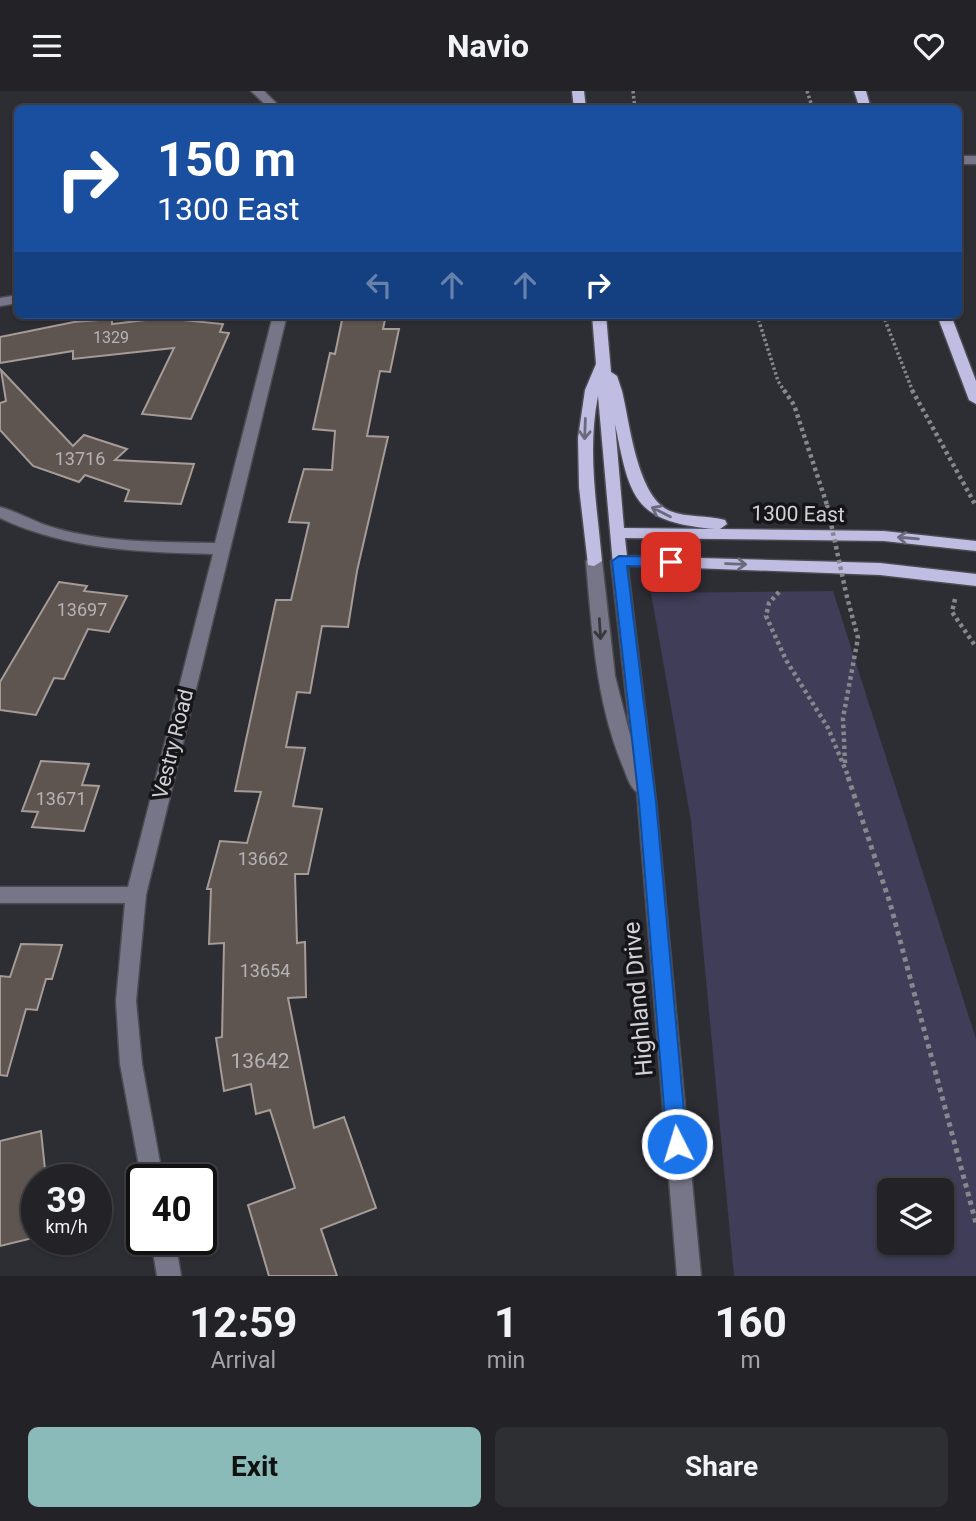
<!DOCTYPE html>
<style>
body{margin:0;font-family:Roboto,sans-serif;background:#2e2f33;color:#f1f3f6;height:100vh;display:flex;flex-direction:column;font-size:26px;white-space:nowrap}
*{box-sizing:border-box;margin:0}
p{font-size:23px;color:#a2a4a7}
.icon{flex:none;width:38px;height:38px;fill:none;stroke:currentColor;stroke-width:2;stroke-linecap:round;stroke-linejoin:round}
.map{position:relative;height:1185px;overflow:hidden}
.sheet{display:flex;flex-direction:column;background:#222227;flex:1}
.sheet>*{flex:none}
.hud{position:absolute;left:14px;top:14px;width:948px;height:214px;border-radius:10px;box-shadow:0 2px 5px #0004,0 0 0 2px #3f3f44;background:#1a4fa0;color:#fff;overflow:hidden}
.tools{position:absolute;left:877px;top:1087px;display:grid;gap:14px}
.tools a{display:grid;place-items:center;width:77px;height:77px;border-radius:10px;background:#222227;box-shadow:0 2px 5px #0004,0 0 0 2px #3f3f44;font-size:35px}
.speed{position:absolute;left:21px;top:1073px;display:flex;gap:14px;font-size:35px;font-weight:700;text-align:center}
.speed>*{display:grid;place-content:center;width:91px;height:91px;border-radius:50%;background:#222227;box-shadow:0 2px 5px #0004,0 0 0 2px #3f3f44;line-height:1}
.speed small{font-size:18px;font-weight:400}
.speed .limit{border:4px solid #111;border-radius:10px;background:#fff;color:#111}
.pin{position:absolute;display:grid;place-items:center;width:60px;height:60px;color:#fff;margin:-30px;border-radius:14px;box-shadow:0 4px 10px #0006}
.me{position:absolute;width:77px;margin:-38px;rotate:355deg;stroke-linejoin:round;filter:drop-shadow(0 0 5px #0008)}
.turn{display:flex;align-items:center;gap:24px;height:147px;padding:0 28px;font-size:32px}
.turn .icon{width:91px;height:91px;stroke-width:2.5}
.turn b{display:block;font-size:49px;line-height:60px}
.lanes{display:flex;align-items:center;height:66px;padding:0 28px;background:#0003;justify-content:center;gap:35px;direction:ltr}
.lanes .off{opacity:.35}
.eta{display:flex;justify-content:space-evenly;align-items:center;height:119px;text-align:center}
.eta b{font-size:42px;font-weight:700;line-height:49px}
.cta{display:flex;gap:14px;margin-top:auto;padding:14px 28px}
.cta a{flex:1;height:80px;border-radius:10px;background:#8bbbb9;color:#111;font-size:28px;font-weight:700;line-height:80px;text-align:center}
.cta a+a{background:#2e2f33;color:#f1f3f6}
header{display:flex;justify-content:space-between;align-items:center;height:91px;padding:0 28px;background:#222227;font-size:32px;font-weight:700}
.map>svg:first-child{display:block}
.green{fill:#3f3d57;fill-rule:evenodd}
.building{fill:#5e5551;stroke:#a59b97;stroke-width:2}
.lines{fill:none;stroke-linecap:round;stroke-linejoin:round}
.minor-casing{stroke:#4b4b51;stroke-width:3}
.major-casing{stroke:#4b4b51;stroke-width:3}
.path-far2{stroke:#88878d;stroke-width:3.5;stroke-dasharray:2.5 2.5;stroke-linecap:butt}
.path-far1{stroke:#88878d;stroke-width:4.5;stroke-dasharray:3.5 3.5;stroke-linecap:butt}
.path{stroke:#88878d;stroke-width:5;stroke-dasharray:4.5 4.5;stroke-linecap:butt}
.minor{fill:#767688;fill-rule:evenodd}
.major{fill:#bfbde2;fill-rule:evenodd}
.path-bridge{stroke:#88878d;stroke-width:4.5;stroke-dasharray:3.5 3.5;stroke-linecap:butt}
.oneway{stroke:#6a6a7e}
.oneway2{stroke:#383840}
.route{fill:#1a73e8;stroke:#114b97;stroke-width:2}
.labels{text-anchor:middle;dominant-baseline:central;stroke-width:7;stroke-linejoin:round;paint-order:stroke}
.far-number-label{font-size:16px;fill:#b6b3b6}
.number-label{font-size:18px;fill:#b6b3b6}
.street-label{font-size:21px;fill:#d3d2d7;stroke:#161619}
.near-number-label{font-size:21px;fill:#b6b3b6}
.near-street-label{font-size:24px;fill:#d3d2d7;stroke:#161619}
</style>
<header><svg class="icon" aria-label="menu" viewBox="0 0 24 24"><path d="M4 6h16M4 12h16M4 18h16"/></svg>Navio<svg class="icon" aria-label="heart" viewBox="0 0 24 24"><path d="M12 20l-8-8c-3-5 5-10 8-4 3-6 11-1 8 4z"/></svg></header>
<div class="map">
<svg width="976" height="1185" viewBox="0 0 976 1185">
<rect width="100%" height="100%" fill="#2d2d34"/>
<path class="green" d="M833,500L976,948V1185H734L691,730L651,502ZM889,1099H942V1152H889Z"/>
<g class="building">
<polygon points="343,224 386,224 383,238 399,238 390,281 380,280 367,345 388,346 357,480 348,536 322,535 310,602 297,601 286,656 305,657 293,715 322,718 308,783 295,783 297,852 305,851 306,906 288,907 314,1037 344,1026 376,1117 321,1138 337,1185 269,1185 248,1114 295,1097 270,1019 256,1023 251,993 224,1000 216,947 222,946 224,852 209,853 211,798 207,798 220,750 247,752 261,701 235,700 276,509 291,509 309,432 289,431 304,378 332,379 335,340 313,338 330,262 335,263"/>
<polygon points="162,227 223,233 220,241 229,242 191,328 142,323 174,257 73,268 73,260 0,272 0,246 74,231 112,228 112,233"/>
<polygon points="1,279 73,355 84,344 127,358 115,369 194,373 181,413 125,410 129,399 85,384 79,391 33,375 0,339 0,312 6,310"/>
<polygon points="59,491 87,495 84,500 127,505 109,541 88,538 64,588 54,587 36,624 0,619 0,591"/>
<polygon points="41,670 89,673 82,694 99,695 84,740 32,736 38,721 22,720"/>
<polygon points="21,853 62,854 52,888 46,888 37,919 26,918 7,985 0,984 0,885 10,886"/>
<polygon points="41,1040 46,1088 37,1088 37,1146 0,1155 0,1050"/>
</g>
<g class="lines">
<defs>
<g id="minor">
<polygon points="251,0 264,0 282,18 270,18"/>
<rect x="959" y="65" width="17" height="8"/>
<polygon points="18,204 18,212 0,215 0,207"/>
<path d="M273,224H287L146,804L136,910L142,973L163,1088L142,1091L120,973L116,910L125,812H0V796H128L213,463C139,461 68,459 0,427V416C19,421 36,432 55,437C106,452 162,451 215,452Z"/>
<path d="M594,465L602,470L615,585L631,648L611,470L619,465L627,470L656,711L701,1185H677L637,701C630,696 627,686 624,678C596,613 592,540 586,470Z"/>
<polygon points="151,1148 175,1148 181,1185 157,1185"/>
</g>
<g id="major">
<polygon points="572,0 584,0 586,18 574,18"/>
<polygon points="854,0 866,0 871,18 860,18"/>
<path d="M592,224H606L611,281L617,285L622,300C630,332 637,406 670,420C688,427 707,424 725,429L727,433L720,438L884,440L976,450V460L884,450L625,447L627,465L880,472L976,483V495L880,484L613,474L598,305C587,360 597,415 602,470L594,475L588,474L579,396L578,347L585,299L596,273ZM615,333C630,407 633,431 715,438L624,437Z"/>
<polygon points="937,224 951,224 976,290 976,313 969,309"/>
</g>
</defs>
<use href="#minor" class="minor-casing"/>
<use href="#major" class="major-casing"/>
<g class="path-far2">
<polyline points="633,0 635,18"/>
<polyline points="807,0 813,18"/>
<polyline points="757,224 778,290 785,301"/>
<polyline points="883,224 913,301"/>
</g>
<g class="path-far1">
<polyline points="784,299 794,314 827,414"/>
<polyline points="912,299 976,415"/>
<polyline points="779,501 769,512 766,525 786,569 828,637 849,687"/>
<polyline points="955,508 952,521 976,556"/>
<polyline points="845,672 843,627 858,547 846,502"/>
</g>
<polyline class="path" points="848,686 890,812 976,1132"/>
<use href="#minor" class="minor"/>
<use href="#major" class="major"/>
<polyline class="path-bridge" points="827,414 846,502"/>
</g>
<defs><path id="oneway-shaft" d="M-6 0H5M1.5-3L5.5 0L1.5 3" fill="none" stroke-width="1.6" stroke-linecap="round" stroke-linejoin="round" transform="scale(1.75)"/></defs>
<g class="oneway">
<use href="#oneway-shaft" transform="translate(585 338) rotate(92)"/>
<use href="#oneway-shaft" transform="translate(661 421) rotate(-153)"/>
<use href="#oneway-shaft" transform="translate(908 447) rotate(-175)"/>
<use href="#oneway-shaft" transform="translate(736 473) rotate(2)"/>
</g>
<use class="oneway2" href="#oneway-shaft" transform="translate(600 538) rotate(86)"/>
<polygon class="route" points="619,465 671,466 679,471 671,476 627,475 656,711 687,1053 684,1060 677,1063 670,1060 667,1053 639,711 612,470"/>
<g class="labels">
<g class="far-number-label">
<text x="111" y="246">1329</text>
</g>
<g class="number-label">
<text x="80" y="367">13716</text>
<text x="82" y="518">13697</text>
<text x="61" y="707">13671</text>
<text x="263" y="767">13662</text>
<text x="265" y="879">13654</text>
</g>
<g class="street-label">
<text transform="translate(798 423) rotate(1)">1300 East</text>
<text transform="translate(173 653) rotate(-76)">Vestry Road</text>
</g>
<g class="near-number-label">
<text x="260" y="970">13642</text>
</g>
<g class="near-street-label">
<text transform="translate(638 908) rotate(-95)">Highland Drive</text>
</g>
</g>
</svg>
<div class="tools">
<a><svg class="icon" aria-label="layers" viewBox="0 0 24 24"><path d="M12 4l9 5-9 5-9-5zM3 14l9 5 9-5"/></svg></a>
</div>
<div class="speed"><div>39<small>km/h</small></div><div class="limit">40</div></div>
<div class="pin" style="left:671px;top:471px;background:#d93025"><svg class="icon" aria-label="arrive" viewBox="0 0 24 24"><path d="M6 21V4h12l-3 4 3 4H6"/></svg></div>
<svg class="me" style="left:677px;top:1053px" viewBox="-20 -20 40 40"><circle r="17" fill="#1a73e8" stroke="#fff" stroke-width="3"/><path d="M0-11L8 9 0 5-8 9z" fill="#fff"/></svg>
<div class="hud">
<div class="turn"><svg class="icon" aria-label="right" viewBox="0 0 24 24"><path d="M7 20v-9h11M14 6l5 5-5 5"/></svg><div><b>150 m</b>1300 East</div></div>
<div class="lanes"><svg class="icon off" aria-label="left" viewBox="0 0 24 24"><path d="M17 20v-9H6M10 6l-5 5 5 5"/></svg><svg class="icon off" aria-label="ahead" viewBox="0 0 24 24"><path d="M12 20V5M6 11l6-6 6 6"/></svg><svg class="icon off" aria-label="ahead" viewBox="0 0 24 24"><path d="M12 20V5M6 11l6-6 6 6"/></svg><svg class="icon" aria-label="right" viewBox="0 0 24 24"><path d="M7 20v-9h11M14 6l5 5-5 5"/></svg></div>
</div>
</div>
<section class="sheet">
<div class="eta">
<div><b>12:59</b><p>Arrival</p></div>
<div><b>1</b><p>min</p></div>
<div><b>160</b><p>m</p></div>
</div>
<div class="cta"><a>Exit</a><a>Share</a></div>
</section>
